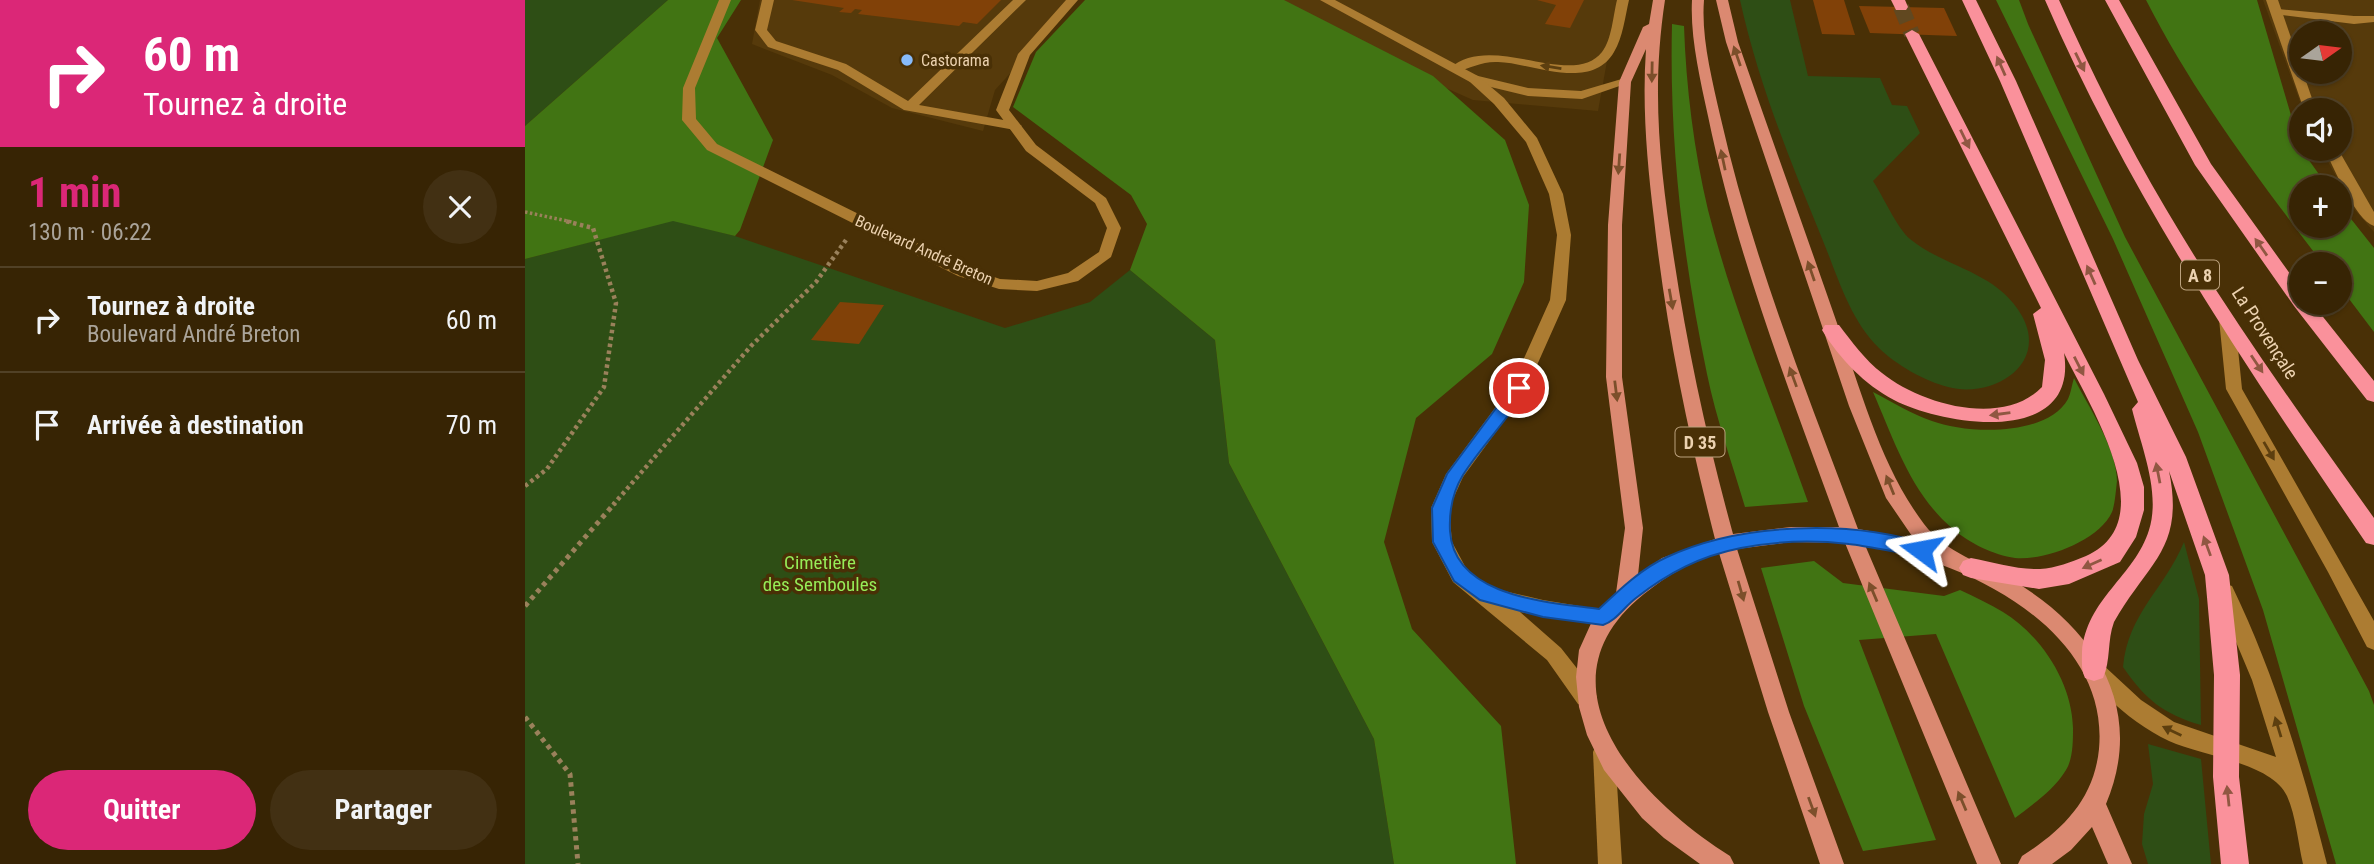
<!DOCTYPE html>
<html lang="fr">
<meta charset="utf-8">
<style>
body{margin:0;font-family:"Roboto Condensed",sans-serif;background:#423013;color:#f1f3f6;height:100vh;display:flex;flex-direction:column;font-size:26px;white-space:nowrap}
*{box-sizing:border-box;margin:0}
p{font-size:23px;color:#aaa49a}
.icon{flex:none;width:38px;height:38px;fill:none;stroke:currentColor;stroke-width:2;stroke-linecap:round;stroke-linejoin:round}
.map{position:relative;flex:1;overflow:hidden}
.panel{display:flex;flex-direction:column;background:#372404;width:525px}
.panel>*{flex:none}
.hud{background:#db2777;color:#fff;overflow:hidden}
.needle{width:46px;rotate:76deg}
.controls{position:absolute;left:1764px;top:21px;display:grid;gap:14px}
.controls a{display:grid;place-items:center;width:63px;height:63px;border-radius:50%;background:#372404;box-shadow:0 2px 5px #0004,0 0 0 2px #514126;font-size:35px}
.pin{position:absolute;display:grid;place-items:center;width:60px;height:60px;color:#fff;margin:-30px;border:4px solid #fff;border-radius:50%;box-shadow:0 2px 7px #0007}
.me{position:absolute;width:77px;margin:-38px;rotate:283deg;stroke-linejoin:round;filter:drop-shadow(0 0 5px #0008)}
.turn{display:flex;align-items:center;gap:24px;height:147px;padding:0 28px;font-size:32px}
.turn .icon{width:91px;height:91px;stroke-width:2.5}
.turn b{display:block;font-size:49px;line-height:60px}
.round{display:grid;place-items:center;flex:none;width:74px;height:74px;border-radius:37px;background:#423013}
.head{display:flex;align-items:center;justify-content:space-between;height:119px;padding:0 28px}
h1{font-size:42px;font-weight:700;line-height:52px;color:#db2777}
.button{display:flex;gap:14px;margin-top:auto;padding:14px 28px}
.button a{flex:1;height:80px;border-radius:42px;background:#db2777;color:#fff;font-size:28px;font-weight:700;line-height:80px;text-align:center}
.button a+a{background:#423013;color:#f1f3f6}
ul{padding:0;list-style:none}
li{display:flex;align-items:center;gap:21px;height:105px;padding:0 28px;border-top:2px solid #514126}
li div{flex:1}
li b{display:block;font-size:26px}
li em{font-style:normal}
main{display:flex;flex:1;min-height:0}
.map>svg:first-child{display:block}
.built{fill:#563a0b;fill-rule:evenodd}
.green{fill:#2e4e15}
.forest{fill:#417413}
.building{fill:#814108}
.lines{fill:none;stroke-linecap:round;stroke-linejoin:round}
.motorway-tunnel{stroke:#614820;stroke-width:16;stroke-dasharray:16 8;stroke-linecap:butt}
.path-far2{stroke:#9a815b;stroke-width:3.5;stroke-dasharray:2.5 2.5;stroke-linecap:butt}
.path-far1{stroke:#9a815b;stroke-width:4.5;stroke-dasharray:3.5 3.5;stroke-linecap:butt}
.path{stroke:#9a815b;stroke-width:5;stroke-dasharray:4.5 4.5;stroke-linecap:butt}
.service{fill:#ac7c32;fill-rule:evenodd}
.minor{fill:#ac7c32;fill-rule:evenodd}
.tertiary{fill:#ac7c32;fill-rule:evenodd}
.primary{fill:#db8971;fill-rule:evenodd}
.motorway{fill:#fa919b;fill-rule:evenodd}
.oneway{fill:#7c4f2b}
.oneway2{fill:#905742}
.oneway3{fill:#5d3f0f}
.route{fill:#1a73e8;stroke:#114b97;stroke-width:2}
.poi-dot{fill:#87bbfb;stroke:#493006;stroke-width:2.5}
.labels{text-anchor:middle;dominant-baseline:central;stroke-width:7;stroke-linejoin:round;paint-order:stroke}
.far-poi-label{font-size:16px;fill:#ecd2b0;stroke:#493006;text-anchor:start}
.far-street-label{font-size:16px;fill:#ecd2b0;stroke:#493006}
.shield{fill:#493006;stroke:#bba17d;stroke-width:2}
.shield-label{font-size:18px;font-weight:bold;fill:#ecd2b0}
.street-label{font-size:19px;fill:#ecd2b0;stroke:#493006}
.park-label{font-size:19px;fill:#96ec58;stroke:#493006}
</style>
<main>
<section class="panel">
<div class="hud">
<div class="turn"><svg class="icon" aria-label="right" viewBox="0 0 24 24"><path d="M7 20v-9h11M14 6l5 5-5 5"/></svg><div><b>60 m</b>Tournez à droite</div></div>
</div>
<div class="head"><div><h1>1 min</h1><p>130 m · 06:22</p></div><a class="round"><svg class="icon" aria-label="close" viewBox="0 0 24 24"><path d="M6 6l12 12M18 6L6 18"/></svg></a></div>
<ul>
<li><svg class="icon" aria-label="right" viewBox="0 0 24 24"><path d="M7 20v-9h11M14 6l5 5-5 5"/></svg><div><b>Tournez à droite</b><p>Boulevard André Breton</p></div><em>60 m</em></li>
<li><svg class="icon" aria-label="arrive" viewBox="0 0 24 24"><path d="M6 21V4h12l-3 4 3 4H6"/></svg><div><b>Arrivée à destination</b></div><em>70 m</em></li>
</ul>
<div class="button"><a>Quitter</a><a>Partager</a></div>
</section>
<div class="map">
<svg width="1849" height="864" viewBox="0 0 1849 864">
<rect width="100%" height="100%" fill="#493006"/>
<g class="built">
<polygon points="235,0 552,0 470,90 458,131 367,108 307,75 227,44"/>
<polygon points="723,0 1093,0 1073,111 948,100"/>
<path d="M1738,0H1849V232L1829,209L1796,149H1815V110H1778ZM1776,33H1815V72H1776Z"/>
</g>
<g class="green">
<polygon points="0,0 143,0 0,126"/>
<path d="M1215,0H1265L1283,76L1355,78L1367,105L1382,106L1395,133L1348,181C1358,196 1372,228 1385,239C1420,268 1472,271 1497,316C1524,365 1467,399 1423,387C1400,381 1371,365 1354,348C1324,319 1312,274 1296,236C1264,158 1233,82 1215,0Z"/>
<polygon points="148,220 210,236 480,328 565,302 605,270 690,340 704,463 849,739 869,864 0,864 0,259"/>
<path d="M1659,542L1674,599L1676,725C1638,714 1620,699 1598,667C1603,613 1639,590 1659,542Z"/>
<polygon points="1623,744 1676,759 1686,864 1623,864 1617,844 1619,814 1628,784"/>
</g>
<g class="forest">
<polygon points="143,0 216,0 192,38 248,140 215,230 210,236 148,221 0,259 0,126"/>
<polygon points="560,0 759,0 908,76 980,140 1004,205 999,282 967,354 891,418 859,542 887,629 976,726 991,864 869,864 849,739 704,463 690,340 605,270 622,224 606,195 488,107 511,52"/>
<polygon points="1471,0 1494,0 1503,24 1600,237 1844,691 1849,705 1849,864 1811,864 1738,610 1673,432 1588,239"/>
<path d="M1621,0H1732L1776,149L1803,187H1776V226H1815V205L1849,248V332L1815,287V264H1798C1734,180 1669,94 1621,0Z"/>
<path d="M1147,24L1159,26C1161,87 1169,151 1183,210C1208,309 1249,406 1283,502L1220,507C1207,463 1191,418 1182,374C1158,259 1144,142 1147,24Z"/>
<path d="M1549,378C1563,406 1592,449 1592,481C1591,489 1590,505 1587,512C1574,541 1519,561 1490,558C1469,555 1444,543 1428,529C1386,494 1369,440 1348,392C1367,402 1387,414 1407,421C1441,434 1522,437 1543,399C1546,393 1547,384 1549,378Z"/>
<path d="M1289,561L1318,583L1419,596L1435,590C1450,597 1465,604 1478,612C1517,636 1547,683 1548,728C1548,741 1548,759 1541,770C1529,790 1508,804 1490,818L1411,634L1334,640L1411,840L1338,851L1279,706L1236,568Z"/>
</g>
<g class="building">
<polygon points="267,0 476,0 452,24 438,22 434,26 333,14 337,10 330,9 326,13 314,12 319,8"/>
<polygon points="1012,0 1059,0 1045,28 1020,24 1031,5"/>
<polygon points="1288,0 1319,0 1330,35 1297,34"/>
<polygon points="1334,6 1419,8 1432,36 1345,33"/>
<polygon points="315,302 359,305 334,344 286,340"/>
</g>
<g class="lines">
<polyline class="motorway-tunnel" points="1376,7 1387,34"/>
<polyline class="path-far2" points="0,212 47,222"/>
<g class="path-far1">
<polyline points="0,486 22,469 79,387 91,303 68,228 40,221"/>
<polyline points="88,505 226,346 291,282 321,240"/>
</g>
<g class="path">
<polyline points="0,606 90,503"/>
<polyline points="0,717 45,774 53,864"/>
</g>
<g class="service">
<polygon points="237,0 249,0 242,30 251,41 321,64 383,101 488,0 501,0 394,105 490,122 497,126 490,130 379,110 313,70 243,47 230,30"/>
<path d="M1092,0H1104C1100,17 1098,37 1089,52C1066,92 1008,63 973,62C958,61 945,68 931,72L925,68C967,31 1047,90 1077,52C1087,39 1088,16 1092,0Z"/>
<polygon points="949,75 1003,88 1056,91 1100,78 1106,82 1057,99 1003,96 945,82 943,79"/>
<polygon points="1702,314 1710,319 1717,389 1849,621 1849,650 1842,647 1803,572 1701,389 1694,319"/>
<path d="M1700,584L1707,586C1750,675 1778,769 1802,864H1778C1773,843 1771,816 1762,796C1746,762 1676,756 1644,741C1621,730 1601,715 1583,698C1574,689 1564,681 1559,670L1562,663L1569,661L1576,663L1616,700L1649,722L1751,757L1727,680L1690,592L1693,586Z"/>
</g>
<g class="minor">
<polygon points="194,0 206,0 170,88 171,119 192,144 443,268 475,279 512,281 543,273 574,252 582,228 570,203 501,151 471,110 493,54 541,0 553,0 505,55 484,110 511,145 581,198 596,228 586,257 553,281 512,291 474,289 433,276 182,150 157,120 158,88"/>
<polygon points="795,0 810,0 953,76 979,98 1012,138 1038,194 1046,235 1041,300 1000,392 938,477 924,508 927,542 942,570 966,588 1018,600 1085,611 1088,617 1085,623 1078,626 995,612 1036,648 1069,690 1072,697 1069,704 1061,707 1053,704 1022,660 928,582 907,542 906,508 921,474 987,385 1025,300 1032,235 1024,194 1001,142 969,104 945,82"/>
<polygon points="1753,9 1829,16 1849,16 1849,22 1829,24 1749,14 1747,12"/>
<polygon points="1079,742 1087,745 1090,752 1097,864 1073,864 1068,752 1071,745"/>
</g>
<g class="tertiary">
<polygon points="1741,0 1753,0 1791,110 1779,110"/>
<path d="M1799,149H1813L1849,212V226C1830,220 1809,167 1799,149Z"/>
</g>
<path class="primary" d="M1128,0H1140C1126,92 1135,168 1149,259C1163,352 1183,443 1208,534L1266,527H1314C1265,392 1212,257 1183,116C1175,79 1165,37 1167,0H1179C1176,37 1187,79 1195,115C1227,257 1282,393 1333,529L1389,539L1361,498L1324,406L1201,42L1191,0H1203L1213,42C1246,137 1280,231 1313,326C1337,393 1356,467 1399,524C1421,553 1457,563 1487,580C1571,629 1621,709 1581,804L1607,864H1583L1567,827L1546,850L1527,864H1493L1497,856C1538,830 1569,799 1574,749C1585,629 1438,559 1340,545L1476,864H1452L1320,543L1266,542L1212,549L1264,712L1319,864H1295L1243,712L1194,553C1165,562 1143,575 1119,594C1005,685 1117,801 1205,856L1209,864H1175L1139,838L1117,818L1079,770L1062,735L1054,707L1051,677L1054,650L1068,619L1091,593L1100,528L1081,377L1083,225L1094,82L1118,27L1124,24ZM1121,49C1117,106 1122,162 1129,219C1141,328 1163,433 1190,539L1137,558L1113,575L1118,528L1097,377V225L1106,82Z"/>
<g class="motorway">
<polygon points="1366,0 1380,0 1383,7 1381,10 1371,10"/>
<path d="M1437,0H1451L1491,81L1613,360L1661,457L1704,575L1715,675L1714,777L1724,864H1696L1688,777L1689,675L1680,575L1644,471C1660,549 1623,562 1589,622C1582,640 1586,661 1578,678L1569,681L1560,678C1556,669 1557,662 1557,652C1561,599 1610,576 1624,530C1636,492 1616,446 1607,409L1613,402L1475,81Z"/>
<path d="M1520,0H1534C1566,71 1601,141 1641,209C1704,316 1777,417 1849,518V545L1841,543C1720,365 1606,198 1520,0Z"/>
<polygon points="1580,0 1594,0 1686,164 1776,289 1776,303 1787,303 1849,381 1849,402 1842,400 1769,306 1670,165"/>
<path d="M1387,30L1394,34L1579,394L1612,463L1619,487V510L1611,537L1595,562L1544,584L1514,589L1446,578L1438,575L1434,568L1438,561L1446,558C1468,562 1493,570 1515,569C1531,568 1546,562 1561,556C1640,521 1564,405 1539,353C1554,447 1419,426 1369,400C1340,385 1314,358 1297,330L1300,325H1314C1327,342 1340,360 1357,373C1395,404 1478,428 1517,387L1520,360L1508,314L1516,308L1380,34Z"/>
</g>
</g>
<defs><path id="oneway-solid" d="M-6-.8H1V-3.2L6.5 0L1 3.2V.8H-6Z" transform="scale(1.75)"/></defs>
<g class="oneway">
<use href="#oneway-solid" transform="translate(1212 56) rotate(-109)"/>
<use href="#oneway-solid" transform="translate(1127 72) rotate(91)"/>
<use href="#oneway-solid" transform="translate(1198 160) rotate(-102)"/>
<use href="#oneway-solid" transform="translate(1094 164) rotate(94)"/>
<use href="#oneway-solid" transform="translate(1286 271) rotate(-109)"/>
<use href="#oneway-solid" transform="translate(1146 299) rotate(80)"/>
<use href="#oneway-solid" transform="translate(1268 377) rotate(-110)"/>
<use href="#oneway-solid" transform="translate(1091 391) rotate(83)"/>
<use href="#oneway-solid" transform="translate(1365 485) rotate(-112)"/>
<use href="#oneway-solid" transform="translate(1216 591) rotate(74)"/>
<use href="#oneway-solid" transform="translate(1348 592) rotate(-113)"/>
<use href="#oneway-solid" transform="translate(1437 801) rotate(-113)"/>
<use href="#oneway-solid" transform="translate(1287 807) rotate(70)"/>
</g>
<g class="oneway2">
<use href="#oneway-solid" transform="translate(1555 62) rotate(64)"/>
<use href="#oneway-solid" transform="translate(1476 66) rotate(-114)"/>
<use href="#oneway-solid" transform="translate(1440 139) rotate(64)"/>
<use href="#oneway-solid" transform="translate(1736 247) rotate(-125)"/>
<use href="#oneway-solid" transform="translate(1566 275) rotate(-114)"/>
<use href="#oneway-solid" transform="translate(1732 364) rotate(56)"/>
<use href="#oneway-solid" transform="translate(1554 366) rotate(63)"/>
<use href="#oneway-solid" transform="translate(1475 414) rotate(172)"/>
<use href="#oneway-solid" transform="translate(1633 473) rotate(-101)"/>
<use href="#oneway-solid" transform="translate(1682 546) rotate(-110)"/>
<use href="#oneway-solid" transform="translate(1567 564) rotate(156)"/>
<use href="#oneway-solid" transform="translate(1703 796) rotate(-96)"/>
</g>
<g class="oneway3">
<use href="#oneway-solid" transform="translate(1026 67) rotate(-171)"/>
<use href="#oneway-solid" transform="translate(1744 451) rotate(60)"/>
<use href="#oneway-solid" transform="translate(1753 727) rotate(-107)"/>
<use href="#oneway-solid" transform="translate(1647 731) rotate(-154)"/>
</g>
<path class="route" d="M994,382L1002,388C984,419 957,445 938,475C927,493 924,511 925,531C929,598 1025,602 1074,609C1094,590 1117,568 1142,557C1215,523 1326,519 1403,545L1405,550L1403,555C1394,558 1338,545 1324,544C1288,540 1251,541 1216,548C1175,556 1143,573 1111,598C1099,607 1091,621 1078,625L1018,617L955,600L929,581L908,542L907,508L922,474L989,384Z"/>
<circle class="poi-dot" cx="382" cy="60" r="7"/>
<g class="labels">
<g class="far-poi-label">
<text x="396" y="60">Castorama</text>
</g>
<g class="far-street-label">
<text transform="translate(399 250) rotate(24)">Boulevard André Breton</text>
</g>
<g class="shield">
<rect x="1656" y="260.5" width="38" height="29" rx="5"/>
<rect x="1150.5" y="427.5" width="49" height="29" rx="5"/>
</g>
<g class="shield-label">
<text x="1675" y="275">A 8</text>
<text x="1175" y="442">D 35</text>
</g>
<g class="street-label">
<text transform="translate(1740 333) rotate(57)">La Provençale</text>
</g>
<g class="park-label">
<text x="295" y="562">Cimetière<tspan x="295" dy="22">des Semboules</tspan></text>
</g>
</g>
</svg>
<div class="controls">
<a><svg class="needle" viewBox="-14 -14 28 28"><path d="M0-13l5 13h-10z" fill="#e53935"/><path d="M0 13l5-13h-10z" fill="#aaa49a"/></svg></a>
<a><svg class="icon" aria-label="sound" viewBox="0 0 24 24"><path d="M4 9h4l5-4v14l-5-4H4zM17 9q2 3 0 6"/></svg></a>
<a>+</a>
<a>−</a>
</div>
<div class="pin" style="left:994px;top:388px;background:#d93025"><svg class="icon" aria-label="arrive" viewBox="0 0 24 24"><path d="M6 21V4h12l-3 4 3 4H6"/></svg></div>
<svg class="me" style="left:1396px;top:550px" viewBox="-20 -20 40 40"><path d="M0-17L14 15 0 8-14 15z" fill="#1a73e8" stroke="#fff" stroke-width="4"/></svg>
</div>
</main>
